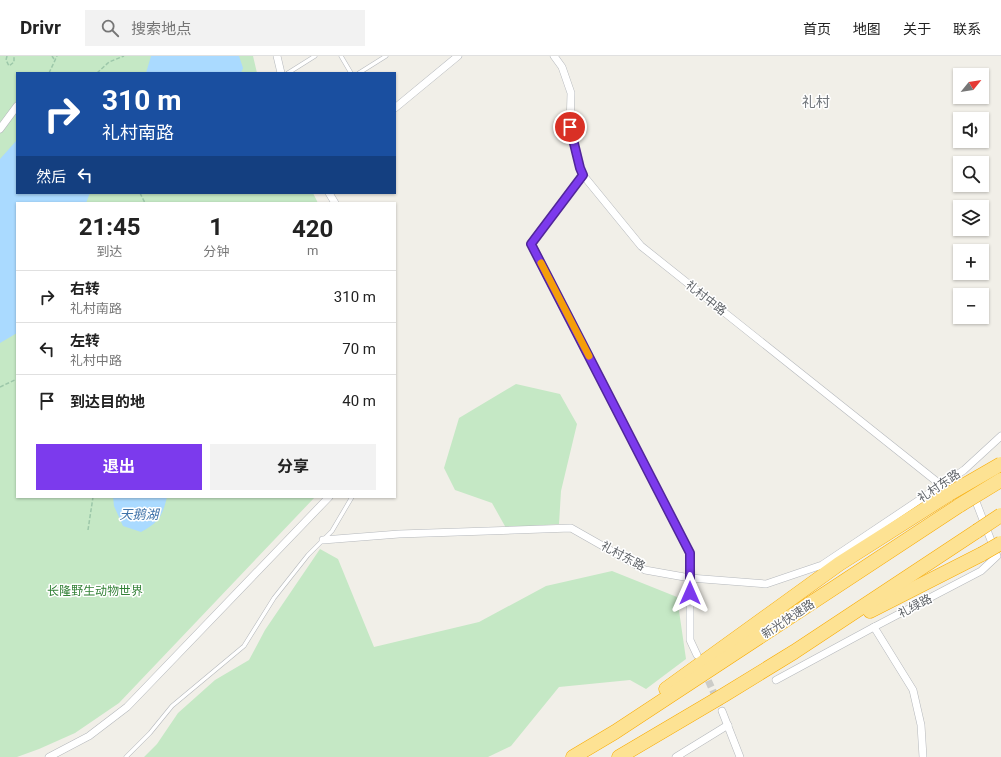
<!DOCTYPE html>
<html lang="zh">
<meta charset="utf-8">
<style>
body{margin:0;font-family:Roboto,"Noto Sans SC",sans-serif;background:#f2f2f2;color:#222;height:100vh;display:flex;flex-direction:column;font-size:15px;white-space:nowrap}
*{box-sizing:border-box;margin:0}
p{font-size:13px;color:#767676}
.icon{flex:none;width:22px;height:22px;fill:none;stroke:currentColor;stroke-width:2;stroke-linecap:round;stroke-linejoin:round}
.map{position:relative;flex:1;overflow:hidden}
.side{position:absolute;left:16px;top:146px;width:380px;height:296px;display:flex;flex-direction:column;background:#fff;border-radius:0px;box-shadow:0 1px 3px #0004}
.side>*{flex:none}
.banner{position:absolute;left:16px;top:16px;width:380px;height:122px;border-radius:0px;box-shadow:0 1px 3px #0004;background:#1a4fa0;color:#fff;overflow:hidden}
.needle{width:26px;rotate:60deg}
.tools{position:absolute;left:953px;top:12px;display:grid;gap:8px}
.tools a{display:grid;place-items:center;width:36px;height:36px;border-radius:0px;background:#fff;box-shadow:0 1px 3px #0004;font-size:20px}
.pin{position:absolute;display:grid;place-items:center;width:34px;height:34px;color:#fff;margin:-17px;border:2px solid #fff;border-radius:50%;box-shadow:0 1px 4px #0007}
.me{position:absolute;width:44px;margin:-22px;rotate:0deg;stroke-linejoin:round;filter:drop-shadow(0 0 3px #0008)}
.turn{display:flex;align-items:center;gap:14px;height:84px;padding:0 20px;font-size:18px}
.turn .icon{width:52px;height:52px;stroke-width:2.5}
.turn b{display:block;font-size:28px;line-height:34px}
.then{display:flex;align-items:center;height:38px;padding:0 20px;background:#0003;gap:8px;font-size:15px}
.eta{display:flex;justify-content:space-evenly;align-items:center;height:68px;text-align:center}
.eta b{font-size:24px;font-weight:700;line-height:28px}
.action{display:flex;gap:8px;margin-top:auto;padding:8px 20px}
.action a{flex:1;height:46px;border-radius:0px;background:#7c3aed;color:#fff;font-size:16px;font-weight:700;line-height:46px;text-align:center}
.action a+a{background:#f2f2f2;color:#222}
ul{padding:0;list-style:none}
li{display:flex;align-items:center;gap:12px;height:52px;padding:0 20px;border-top:1px solid #e0e0e0}
li div{flex:1}
li b{display:block;font-size:15px}
li em{font-style:normal}
header{display:flex;align-items:center;gap:24px;box-sizing:border-box;height:56px;padding:0 20px;background:#fff;border-bottom:1px solid #e0e0e0}
header strong{font-size:19px}
nav{display:flex;gap:22px;margin-inline-start:auto;font-size:14px}
.search{width:280px;height:36px;background:#f2f2f2;display:flex;align-items:center;gap:10px;box-sizing:border-box;padding:0 14px;border-radius:0px;color:#767676;font-size:15px}
.map>svg:first-child{display:block}
.green{fill:#c5e8c5}
.water{fill:#aadaff}
.lines{fill:none;stroke-linecap:round;stroke-linejoin:round}
.street-tunnel{stroke:#ccccc8;stroke-width:7;stroke-dasharray:7 3.5;stroke-linecap:butt}
.lane-casing{stroke:#b5b8bc;stroke-width:4.5}
.street-casing{stroke:#b5b8bc;stroke-width:8}
.highway-casing{stroke:#f9ab00;stroke-width:15}
.path{stroke:#9cc7a9;stroke-width:1.5;stroke-dasharray:4 2;stroke-linecap:butt}
.lane{stroke:#fff;stroke-width:3.5}
.street{stroke:#fff;stroke-width:7}
.highway{stroke:#fde293;stroke-width:14}
.highway-bridge-casing{stroke:#f9ab00;stroke-width:15;stroke-linecap:butt}
.highway-bridge{stroke:#fde293;stroke-width:14}
.route-casing{stroke:#51269a;stroke-width:10}
.route{stroke:#7c3aed;stroke-width:7}
.slow{stroke:#f59e0b;stroke-width:7}
.labels{text-anchor:middle;dominant-baseline:central;stroke-width:3;stroke-linejoin:round;paint-order:stroke}
.street-label{font-size:12px;fill:#5f6368;stroke:#fff}
.park-label{font-size:12px;fill:#348238;stroke:#fff}
.water-label{font-size:13px;font-style:italic;fill:#4174aa;stroke:#fff}
.quarter-label{font-size:14px;fill:#70757a;stroke:#fff}
</style>
<header>
<strong>Drivr</strong>
<div class="search"><svg class="icon" aria-label="search" viewBox="0 0 24 24"><circle cx="10" cy="10" r="6"/><path d="M15 15l6 6"/></svg>搜索地点</div>
<nav><a>首页</a><a>地图</a><a>关于</a><a>联系</a></nav>
</header>
<div class="map">
<svg width="1001" height="701" viewBox="0 0 1001 701">
<rect width="100%" height="100%" fill="#f1efe8"/>
<g class="green">
<polygon points="0,0 253,0 257,17 17,17 17,137 313,137 318,147 17,147 17,441 315,441 119,647 75,677 39,693 17,701 0,701"/>
<polygon points="516,328 560,338 577,368 561,435 559,468 506,472 492,447 455,434 444,412 459,362"/>
<polygon points="320,493 338,503 374,591 479,566 546,530 612,515 677,541 686,603 646,633 630,624 559,631 511,690 488,701 144,701 157,688 178,657 215,624 249,604 265,574"/>
</g>
<g class="water">
<polygon points="151,0 239,0 243,12 241,17 146,17"/>
<polygon points="17,84 17,137 90,137 86,147 17,147 17,277 0,287 0,103"/>
<path d="M113,441H167C162,461 159,466 141,476L123,470L114,450Z"/>
</g>
<g class="lines">
<polyline class="street-tunnel" points="704,615 722,655"/>
<defs>
<g id="lane">
<polyline points="341,0 351,17"/>
<polyline points="288,17 315,0"/>
<polyline points="359,17 386,0"/>
<polyline points="126,701 150,677 172,650 244,590 274,542 308,499 332,475 352,441"/>
</g>
<g id="street">
<polyline points="277,0 281,17"/>
<polyline points="554,0 562,11 571,37 570,71 580,112 583,119 641,190 941,429"/>
<polyline points="395,52 458,0"/>
<polyline points="0,73 17,50"/>
<polyline points="583,119 531,187 690,497 690,584 697,599"/>
<polyline points="329,137 335,147"/>
<polyline points="323,484 399,478 571,472 645,514 690,522 766,528 822,509 964,414 1001,380"/>
<polyline points="776,624 874,571"/>
<polyline points="722,655 740,701"/>
<polyline points="49,701 89,680 127,651 329,441"/>
<polyline points="676,701 728,669"/>
<polyline points="923,701 921,669 913,634 874,571 981,515 997,500 973,438"/>
</g>
<g id="highway">
<polyline points="870,555 982,498"/>
<polyline points="666,633 839,508 949,438"/>
<polyline points="573,701 615,676 960,449"/>
<polyline points="619,701 724,639 794,596 977,475"/>
</g>
</defs>
<use href="#lane" class="lane-casing"/>
<use href="#street" class="street-casing"/>
<use href="#highway" class="highway-casing"/>
<g class="path">
<polyline points="7,0 6,4 9,10 14,6 14,0"/>
<polyline points="52,0 54,3"/>
<polyline points="49,17 57,0"/>
<polyline points="97,17 109,6 124,0"/>
<polyline points="140,137 145,147"/>
<polyline points="0,331 17,323"/>
<polyline points="88,474 93,441"/>
</g>
<use href="#lane" class="lane"/>
<use href="#street" class="street"/>
<use href="#highway" class="highway"/>
<defs>
<g id="highway-bridge">
<polyline points="949,438 1001,408"/>
<polyline points="960,449 1001,424"/>
<polyline points="977,475 1001,459"/>
<polyline points="982,498 1001,487"/>
</g>
</defs>
<use href="#highway-bridge" class="highway-bridge-casing"/>
<use href="#highway-bridge" class="highway-bridge"/>
</g>
<g class="lines">
<defs>
<polyline id="route" points="570,71 580,112 583,119 531,188 690,497 690,537"/>
</defs>
<use href="#route" class="route-casing"/>
<use href="#route" class="route"/>
<polyline class="slow" points="541,207 589,300"/>
</g>
<g class="labels">
<g class="street-label">
<text transform="translate(706 242) rotate(38)">礼村中路</text>
<text transform="translate(939 430) rotate(-34)">礼村东路</text>
<text transform="translate(623 500) rotate(28)">礼村东路</text>
<text transform="translate(915 550) rotate(-28)">礼绿路</text>
<text transform="translate(788 563) rotate(-33)">新光快速路</text>
</g>
<g class="park-label">
<text x="95" y="535">长隆野生动物世界</text>
</g>
<g class="water-label">
<text x="139" y="458">天鹅湖</text>
</g>
<g class="quarter-label">
<text x="816" y="46">礼村</text>
</g>
</g>
</svg>
<div class="tools">
<a><svg class="needle" viewBox="-14 -14 28 28"><path d="M0-13l5 13h-10z" fill="#e53935"/><path d="M0 13l5-13h-10z" fill="#767676"/></svg></a>
<a><svg class="icon" aria-label="sound" viewBox="0 0 24 24"><path d="M4 9h4l5-4v14l-5-4H4zM17 9q2 3 0 6"/></svg></a>
<a><svg class="icon" aria-label="search" viewBox="0 0 24 24"><circle cx="10" cy="10" r="6"/><path d="M15 15l6 6"/></svg></a>
<a><svg class="icon" aria-label="layers" viewBox="0 0 24 24"><path d="M12 4l9 5-9 5-9-5zM3 14l9 5 9-5"/></svg></a>
<a>+</a>
<a>−</a>
</div>
<div class="pin" style="left:570px;top:71px;background:#d93025"><svg class="icon" aria-label="arrive" viewBox="0 0 24 24"><path d="M6 21V4h12l-3 4 3 4H6"/></svg></div>
<svg class="me" style="left:690px;top:537px" viewBox="-20 -20 40 40"><path d="M0-17L14 15 0 8-14 15z" fill="#7c3aed" stroke="#fff" stroke-width="4"/></svg>
<div class="banner">
<div class="turn"><svg class="icon" aria-label="right" viewBox="0 0 24 24"><path d="M7 20v-9h11M14 6l5 5-5 5"/></svg><div><b>310 m</b>礼村南路</div></div>
<div class="then">然后<svg class="icon" aria-label="left" viewBox="0 0 24 24"><path d="M17 20v-9H6M10 6l-5 5 5 5"/></svg></div>
</div>
<section class="side">
<div class="eta">
<div><b>21:45</b><p>到达</p></div>
<div><b>1</b><p>分钟</p></div>
<div><b>420</b><p>m</p></div>
</div>
<ul>
<li><svg class="icon" aria-label="right" viewBox="0 0 24 24"><path d="M7 20v-9h11M14 6l5 5-5 5"/></svg><div><b>右转</b><p>礼村南路</p></div><em>310 m</em></li>
<li><svg class="icon" aria-label="left" viewBox="0 0 24 24"><path d="M17 20v-9H6M10 6l-5 5 5 5"/></svg><div><b>左转</b><p>礼村中路</p></div><em>70 m</em></li>
<li><svg class="icon" aria-label="arrive" viewBox="0 0 24 24"><path d="M6 21V4h12l-3 4 3 4H6"/></svg><div><b>到达目的地</b></div><em>40 m</em></li>
</ul>
<div class="action"><a>退出</a><a>分享</a></div>
</section>
</div>
